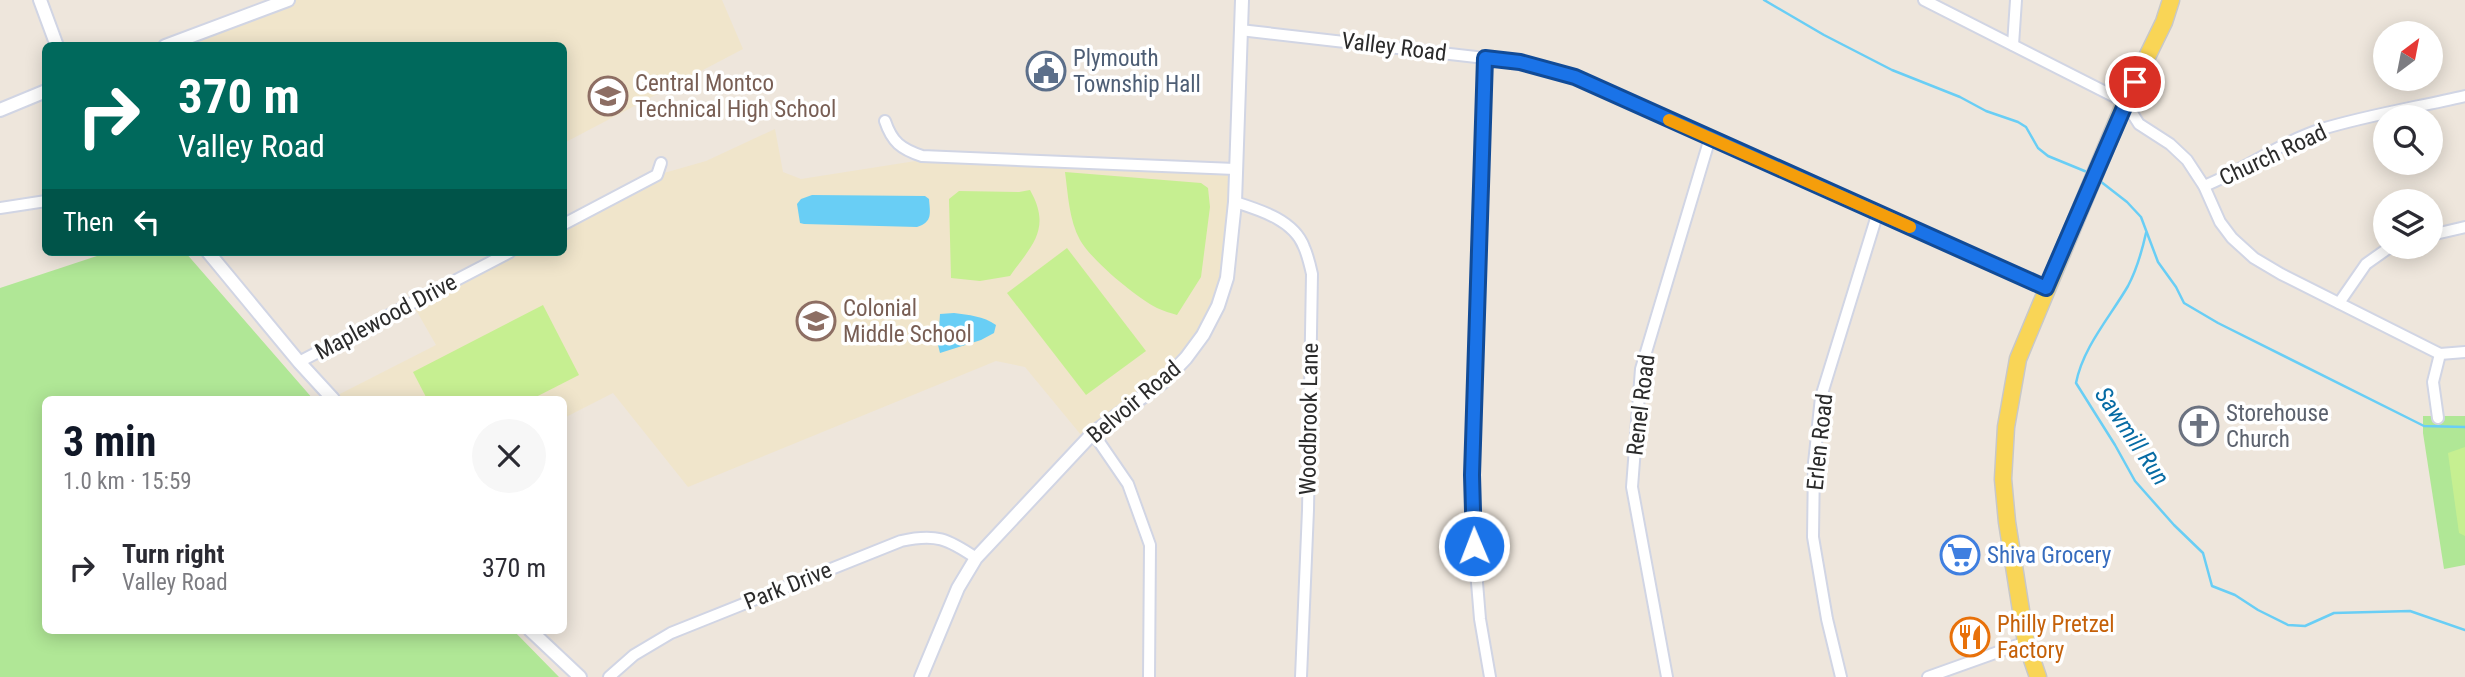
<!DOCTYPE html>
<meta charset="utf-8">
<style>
body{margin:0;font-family:"Roboto Condensed",sans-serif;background:#f7f7f7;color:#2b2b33;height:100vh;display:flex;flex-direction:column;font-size:26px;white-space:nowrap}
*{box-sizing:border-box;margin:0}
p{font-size:23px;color:#7c7c81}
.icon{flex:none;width:38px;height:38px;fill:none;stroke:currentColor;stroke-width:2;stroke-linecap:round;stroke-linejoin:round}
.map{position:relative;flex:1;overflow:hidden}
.panel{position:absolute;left:42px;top:396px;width:525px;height:238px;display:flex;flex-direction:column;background:#fff;border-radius:10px;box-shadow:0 4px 18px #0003}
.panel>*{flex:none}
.top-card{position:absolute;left:42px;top:42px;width:525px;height:214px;border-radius:10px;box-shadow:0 4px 18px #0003;background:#00695c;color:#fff;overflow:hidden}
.needle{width:46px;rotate:32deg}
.tools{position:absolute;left:2373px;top:21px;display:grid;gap:14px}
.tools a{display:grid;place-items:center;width:70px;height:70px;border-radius:50%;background:#fff;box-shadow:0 4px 18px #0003;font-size:35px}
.pin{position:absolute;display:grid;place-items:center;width:60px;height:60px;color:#fff;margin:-30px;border:4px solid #fff;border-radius:50%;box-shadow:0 2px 7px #0007}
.me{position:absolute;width:77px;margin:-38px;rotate:359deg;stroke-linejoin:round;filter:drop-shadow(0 0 5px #0008)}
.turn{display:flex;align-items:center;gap:24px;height:147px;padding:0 21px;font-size:32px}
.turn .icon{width:91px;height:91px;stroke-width:2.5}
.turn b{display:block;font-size:49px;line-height:60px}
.then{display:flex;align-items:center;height:66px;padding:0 21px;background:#0003;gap:14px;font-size:26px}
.round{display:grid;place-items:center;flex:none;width:74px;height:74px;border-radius:37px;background:#f7f7f7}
.summary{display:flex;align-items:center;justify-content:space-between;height:119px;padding:0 21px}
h1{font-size:42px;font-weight:700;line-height:52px;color:#111827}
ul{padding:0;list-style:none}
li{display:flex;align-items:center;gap:21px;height:105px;padding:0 21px}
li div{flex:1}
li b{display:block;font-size:26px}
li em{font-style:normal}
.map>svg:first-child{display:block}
.education{fill:#f0e5cb}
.green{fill:#b0e796}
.pitch{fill:#c6ef91}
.water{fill:#69cef5}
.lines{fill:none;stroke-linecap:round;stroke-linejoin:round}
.stream{stroke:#69cef5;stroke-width:2.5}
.minor-casing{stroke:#d1d5e4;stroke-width:14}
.tertiary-casing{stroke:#d1d5e4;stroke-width:16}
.primary-casing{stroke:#c8c8c8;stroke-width:19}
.minor{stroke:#fff;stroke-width:10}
.tertiary{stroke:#fff;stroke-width:12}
.primary{stroke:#f9d556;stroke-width:16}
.route-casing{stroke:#114b97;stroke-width:18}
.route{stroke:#1a73e8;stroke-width:12}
.slow{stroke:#f59e0b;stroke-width:12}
.labels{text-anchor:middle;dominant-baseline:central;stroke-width:7;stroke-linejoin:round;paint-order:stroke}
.street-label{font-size:23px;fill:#2b2b2b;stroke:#fff}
.service-label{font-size:23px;fill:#4e5e75;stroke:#fff;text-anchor:start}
.education-label{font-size:23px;fill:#785e54;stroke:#fff;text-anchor:start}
.worship-label{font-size:23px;fill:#5b616d;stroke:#fff;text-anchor:start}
.shop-label{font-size:23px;fill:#366cbe;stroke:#fff;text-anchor:start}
.food-label{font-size:23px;fill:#c56008;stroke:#fff;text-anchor:start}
.water-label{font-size:24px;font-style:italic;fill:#066ba4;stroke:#fff}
</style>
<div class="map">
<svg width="2465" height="677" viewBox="0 0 2465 677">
<rect width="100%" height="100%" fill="#eee6dc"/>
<g class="education">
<polygon points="288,0 722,0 743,49 564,143 564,46 165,46"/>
<polygon points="775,129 783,172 801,179 941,157 1235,169 1227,278 1186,358 1086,441 1025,367 996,361 688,487 613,393 564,418 564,399 332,398 436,345 412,303 510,252 564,252 564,224 657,175 706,161"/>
</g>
<g class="green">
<polygon points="109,252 185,252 313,399 46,399 46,630 513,630 559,677 0,677 0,288"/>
<polygon points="2423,416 2465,416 2465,565 2444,569 2423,433"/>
</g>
<g class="pitch">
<path d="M1065,172L1201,183L1208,188L1210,207L1201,277L1177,315C1171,313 1163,311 1157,308C1137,298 1091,260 1080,240C1069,220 1068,194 1065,172Z"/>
<path d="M1030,190C1052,229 1032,245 1010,276L980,281L951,278L949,199L959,191L1019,192Z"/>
<polygon points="1067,248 1146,351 1086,395 1007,293"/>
<polygon points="543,305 579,375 532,399 427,399 413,372"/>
<polygon points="2465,447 2465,536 2459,533 2448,453"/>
</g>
<g class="water">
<path d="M812,195L925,196L929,199C930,213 933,222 917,227L804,224L800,223L797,204L801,199Z"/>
<path d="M954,313C969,315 983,316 996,325L994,333L981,340L940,353L938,345L940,314Z"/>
</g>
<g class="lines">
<g class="stream">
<polyline points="1764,0 1824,35 1892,70 1960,97 1986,111 2018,122 2026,127 2038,148 2048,156 2087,172"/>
<polyline points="2100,181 2127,202 2141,217 2158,262 2176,287 2184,303 2218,323 2424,426 2465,427"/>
<path d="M2146,233C2142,251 2137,269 2128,286C2110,317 2083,347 2076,383L2115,445L2135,481L2174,525L2203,553L2212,586L2235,595L2258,610L2288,625L2305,626L2334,613L2410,611L2465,630"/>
</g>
<defs>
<g id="minor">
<polyline points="1924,0 2125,102 2139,124 2170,144 2187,160 2204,186 2220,222 2232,238 2254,258 2281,274 2440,354 2465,352"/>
<polyline points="1240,30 1520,62 1575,77 2046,288"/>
<polyline points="2013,45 2016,0"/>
<polyline points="1485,58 1472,475 1474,546 1480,619 1490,677"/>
<path d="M885,121C892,142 901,149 922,156L1235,169"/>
<path d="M2204,186C2244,170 2281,142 2322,129C2368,115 2418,107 2465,96"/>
<path d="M1235,202C1260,210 1294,220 1304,247C1308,256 1310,265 1312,274L1308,510L1301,677"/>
<polyline points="0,208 46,201"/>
<polyline points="564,224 657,175 661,163"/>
<polyline points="2431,235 2465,227"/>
<polyline points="2339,303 2366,264 2390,247"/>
<polyline points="299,362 510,252"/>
<polyline points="2438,418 2433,382 2440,354"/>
<polyline points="1093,433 1128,484 1150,545 1149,677"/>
<path d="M609,677L634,655L671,633L901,541C936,533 948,539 976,558"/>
<polyline points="1667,677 1632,487 1641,369 1710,138"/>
<polyline points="1841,677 1827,619 1813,537 1814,463 1821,397 1878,212"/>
<polyline points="1928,677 2026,642"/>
</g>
<g id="tertiary">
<polyline points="40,0 57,46"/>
<polyline points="165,46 288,0"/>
<polyline points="0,110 46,91"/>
<polyline points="208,252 299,362 333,399"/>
<polyline points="530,630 580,677"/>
<polyline points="921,677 958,588 976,558 1093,433 1163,382 1186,358 1203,335 1218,306 1227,278 1235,202 1242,0"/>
</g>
<polyline id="primary" points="2038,677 2026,642 2007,522 2003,479 2006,427 2018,359 2125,102 2164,22 2171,0"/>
</defs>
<use href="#minor" class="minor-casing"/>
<use href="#tertiary" class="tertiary-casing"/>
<use href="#primary" class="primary-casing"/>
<use href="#minor" class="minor"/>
<use href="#tertiary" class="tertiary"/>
<use href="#primary" class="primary"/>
</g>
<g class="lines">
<defs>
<polyline id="route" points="1474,546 1472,475 1485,58 1520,62 1575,77 2046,288 2135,82"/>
</defs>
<use href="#route" class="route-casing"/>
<use href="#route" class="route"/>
<polyline class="slow" points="1669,120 1910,227"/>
</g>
<defs>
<symbol id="civic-ring" viewBox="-11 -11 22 22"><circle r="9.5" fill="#fff" stroke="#5c6f8a" stroke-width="1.5"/><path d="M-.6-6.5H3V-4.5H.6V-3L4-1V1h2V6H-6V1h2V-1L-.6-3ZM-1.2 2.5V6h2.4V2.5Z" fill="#5c6f8a"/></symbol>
<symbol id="school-ring" viewBox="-11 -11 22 22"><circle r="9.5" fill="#fff" stroke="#8d6e63" stroke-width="1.5"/><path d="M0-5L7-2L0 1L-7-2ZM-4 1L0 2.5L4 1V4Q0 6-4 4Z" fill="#8d6e63"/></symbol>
<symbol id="church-ring" viewBox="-11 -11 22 22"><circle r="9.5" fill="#fff" stroke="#6b7280" stroke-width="1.5"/><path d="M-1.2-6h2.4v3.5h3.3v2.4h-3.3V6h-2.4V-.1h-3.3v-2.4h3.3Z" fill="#6b7280"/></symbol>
<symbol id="supermarket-ring" viewBox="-11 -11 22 22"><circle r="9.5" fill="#fff" stroke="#3f7fe0" stroke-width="1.5"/><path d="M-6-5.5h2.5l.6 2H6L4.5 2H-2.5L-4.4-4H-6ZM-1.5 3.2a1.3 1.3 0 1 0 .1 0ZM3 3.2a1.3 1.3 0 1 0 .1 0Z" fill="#3f7fe0"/></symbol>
<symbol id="restaurant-ring" viewBox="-11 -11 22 22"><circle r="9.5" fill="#fff" stroke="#e8710a" stroke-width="1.5"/><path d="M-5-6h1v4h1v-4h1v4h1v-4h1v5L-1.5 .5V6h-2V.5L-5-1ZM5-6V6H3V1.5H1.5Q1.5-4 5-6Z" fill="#e8710a"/></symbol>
</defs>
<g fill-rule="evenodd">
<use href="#civic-ring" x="1024" y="49" width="44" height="44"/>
<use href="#school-ring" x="586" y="74" width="44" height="44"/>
<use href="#school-ring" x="794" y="299" width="44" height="44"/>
<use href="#church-ring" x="2177" y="404" width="44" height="44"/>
<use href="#supermarket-ring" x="1938" y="533" width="44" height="44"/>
<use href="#restaurant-ring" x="1948" y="615" width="44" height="44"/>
</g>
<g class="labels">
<g class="street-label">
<text transform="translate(1394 47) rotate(7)">Valley Road</text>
<text transform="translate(2273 155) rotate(-25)">Church Road</text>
<text transform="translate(386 317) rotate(-28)">Maplewood Drive</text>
<text transform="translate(1134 402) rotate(-40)">Belvoir Road</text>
<text transform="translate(1641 405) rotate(-83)">Renel Road</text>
<text transform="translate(1309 419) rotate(-89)">Woodbrook Lane</text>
<text transform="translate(1820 442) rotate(-84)">Erlen Road</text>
<text transform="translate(788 586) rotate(-22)">Park Drive</text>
</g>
<g class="service-label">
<text x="1073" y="58">Plymouth<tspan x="1073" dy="26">Township Hall</tspan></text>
</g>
<g class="education-label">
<text x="635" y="83">Central Montco<tspan x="635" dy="26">Technical High School</tspan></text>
<text x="843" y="308">Colonial<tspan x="843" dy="26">Middle School</tspan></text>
</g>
<g class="worship-label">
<text x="2226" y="413">Storehouse<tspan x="2226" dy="26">Church</tspan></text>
</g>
<g class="shop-label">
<text x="1987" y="555">Shiva Grocery</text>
</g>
<g class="food-label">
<text x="1997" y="624">Philly Pretzel<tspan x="1997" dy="26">Factory</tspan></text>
</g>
<g class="water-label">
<text transform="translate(2132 436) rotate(56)">Sawmill Run</text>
</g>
</g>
</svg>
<div class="tools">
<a><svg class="needle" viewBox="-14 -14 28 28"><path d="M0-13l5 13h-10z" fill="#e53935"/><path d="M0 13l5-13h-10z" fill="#7c7c81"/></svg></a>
<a><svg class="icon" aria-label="search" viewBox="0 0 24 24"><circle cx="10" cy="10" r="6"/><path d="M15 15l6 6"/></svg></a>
<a><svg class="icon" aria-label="layers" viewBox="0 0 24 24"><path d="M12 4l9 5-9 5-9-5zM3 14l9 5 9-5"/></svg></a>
</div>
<div class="pin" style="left:2135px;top:82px;background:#d93025"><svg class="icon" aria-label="arrive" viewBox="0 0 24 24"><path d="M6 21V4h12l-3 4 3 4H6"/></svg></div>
<svg class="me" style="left:1474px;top:546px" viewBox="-20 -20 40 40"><circle r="17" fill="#1a73e8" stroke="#fff" stroke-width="3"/><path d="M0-11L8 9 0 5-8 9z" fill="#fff"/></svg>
<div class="top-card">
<div class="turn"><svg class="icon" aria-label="right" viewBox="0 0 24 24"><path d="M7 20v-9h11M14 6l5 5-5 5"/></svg><div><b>370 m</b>Valley Road</div></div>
<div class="then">Then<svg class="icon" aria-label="left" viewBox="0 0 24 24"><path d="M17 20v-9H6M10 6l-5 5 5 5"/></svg></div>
</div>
<section class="panel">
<div class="summary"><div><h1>3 min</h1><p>1.0 km · 15:59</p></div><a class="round"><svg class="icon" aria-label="close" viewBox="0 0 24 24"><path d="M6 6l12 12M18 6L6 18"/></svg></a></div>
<ul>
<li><svg class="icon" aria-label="right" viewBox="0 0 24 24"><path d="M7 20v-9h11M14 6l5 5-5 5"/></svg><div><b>Turn right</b><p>Valley Road</p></div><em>370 m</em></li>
</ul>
</section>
</div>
